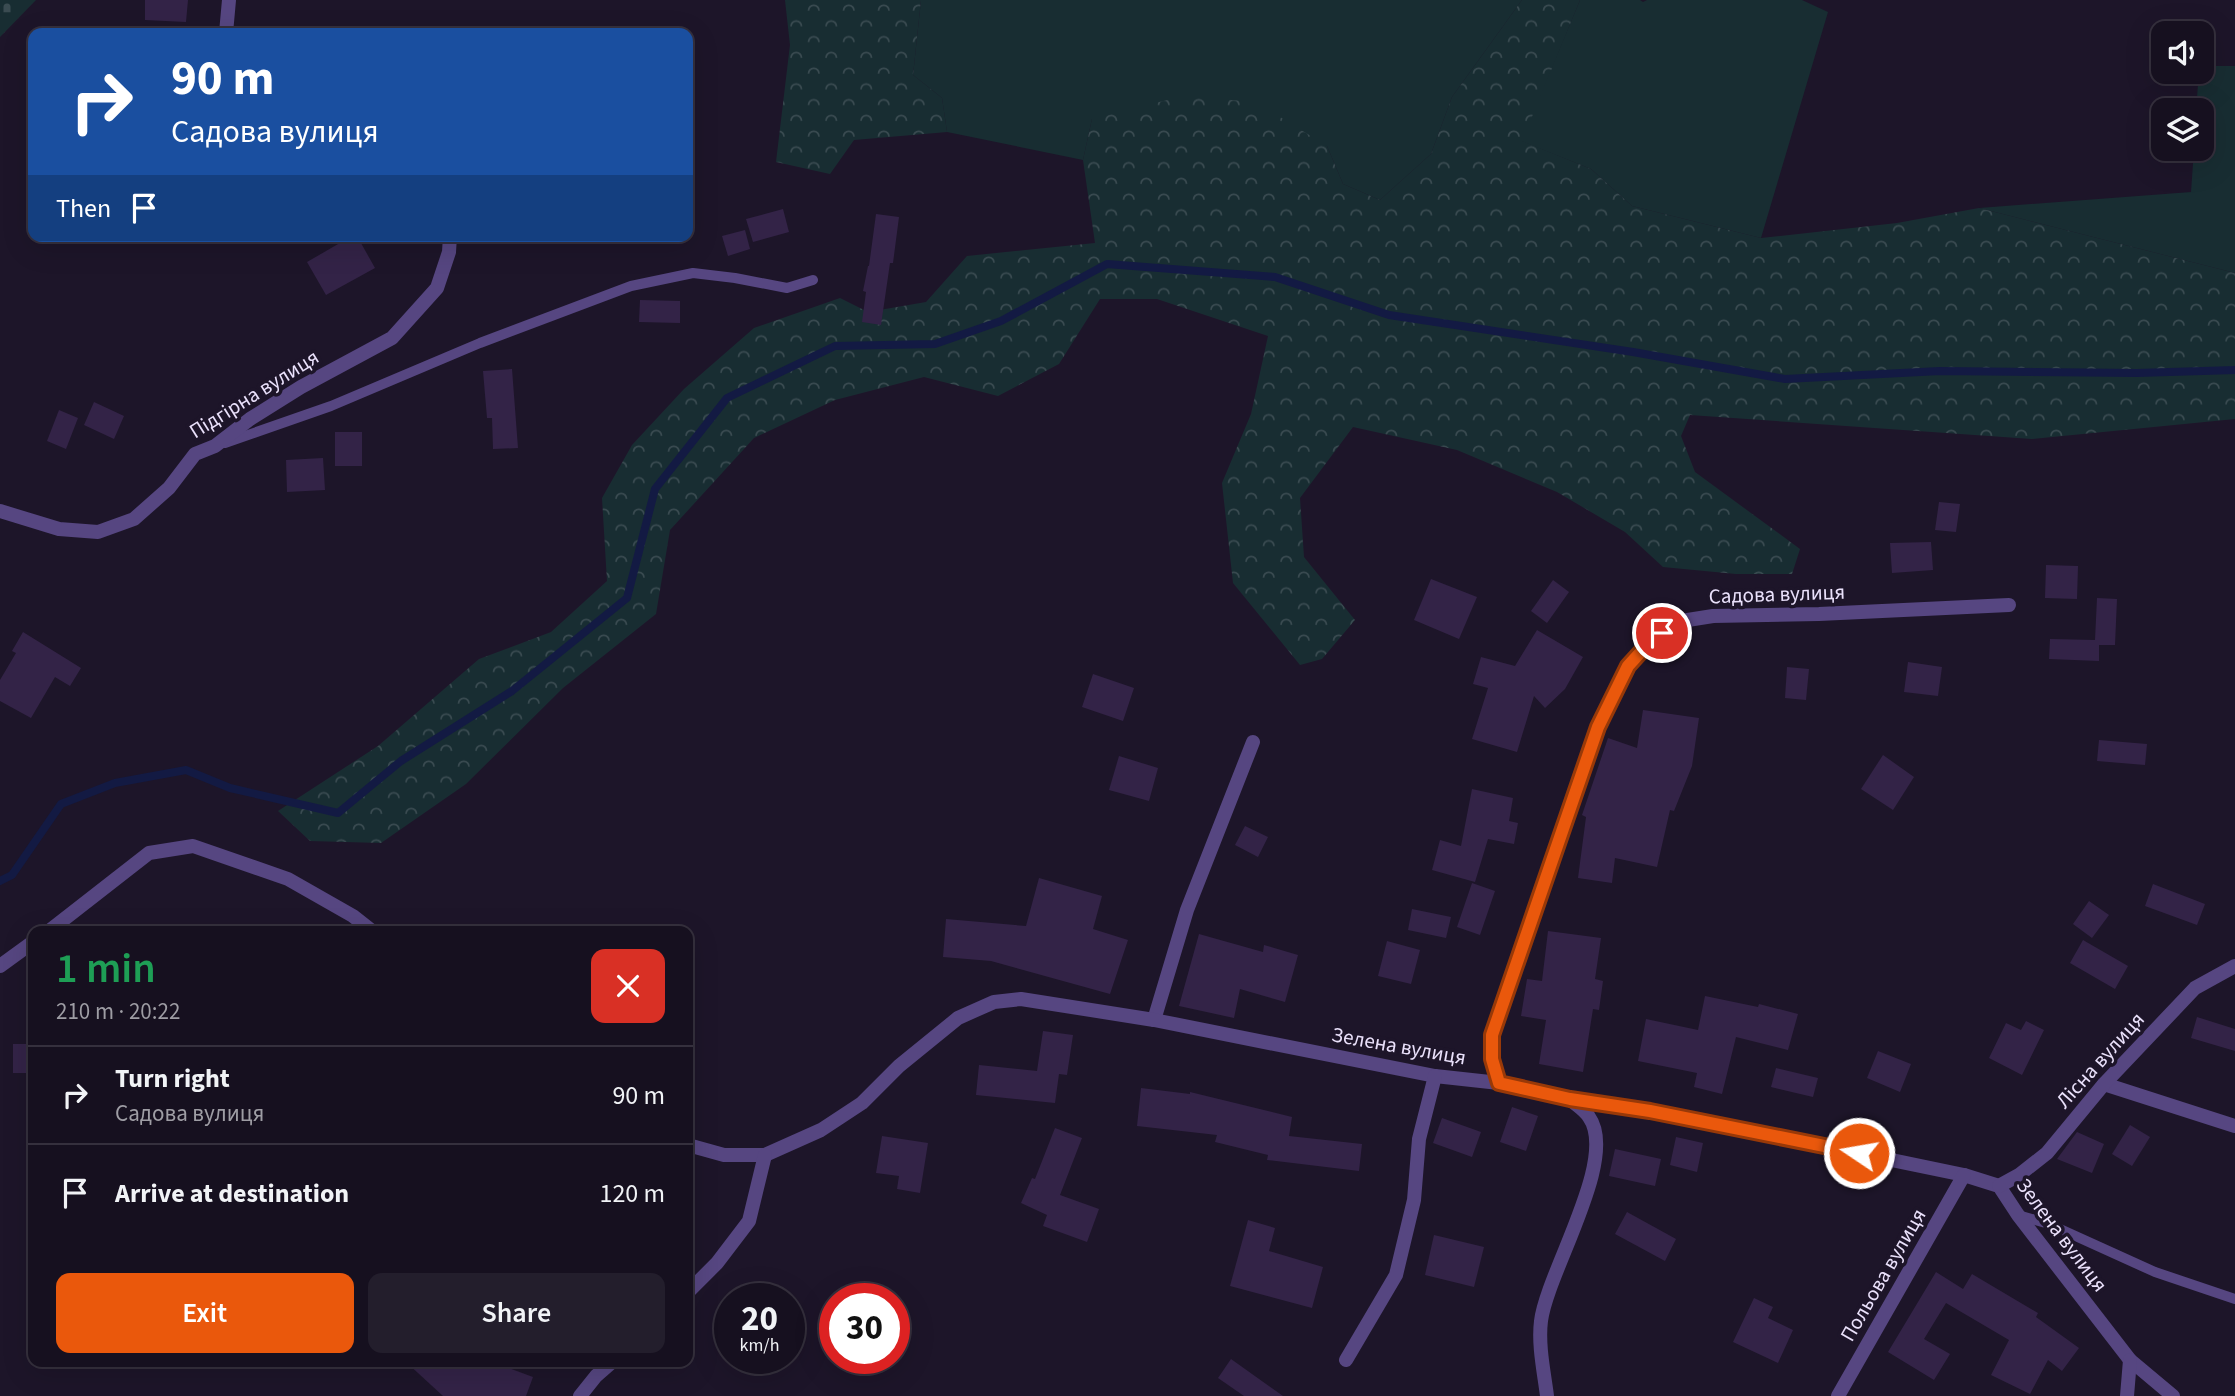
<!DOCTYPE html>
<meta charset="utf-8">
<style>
body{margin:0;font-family:"Source Sans 3",sans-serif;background:#231e2c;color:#f1f3f6;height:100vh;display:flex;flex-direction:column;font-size:26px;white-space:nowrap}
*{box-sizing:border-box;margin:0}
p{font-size:23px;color:#9e9da4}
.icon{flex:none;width:38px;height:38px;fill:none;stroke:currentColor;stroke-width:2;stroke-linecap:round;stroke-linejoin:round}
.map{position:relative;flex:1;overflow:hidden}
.drawer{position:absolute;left:28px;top:926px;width:665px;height:441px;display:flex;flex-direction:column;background:#16101f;border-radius:14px;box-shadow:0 7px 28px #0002,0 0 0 2px #35303d}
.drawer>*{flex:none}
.hud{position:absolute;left:28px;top:28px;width:665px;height:214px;border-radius:14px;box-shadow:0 7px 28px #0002,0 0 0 2px #35303d;background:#1a4fa0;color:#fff;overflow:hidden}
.fabs{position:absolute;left:2151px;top:21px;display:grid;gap:14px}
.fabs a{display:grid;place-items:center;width:63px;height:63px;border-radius:14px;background:#16101f;box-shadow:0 7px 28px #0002,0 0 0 2px #35303d;font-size:35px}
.speed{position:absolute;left:714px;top:1283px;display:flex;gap:14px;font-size:35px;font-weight:700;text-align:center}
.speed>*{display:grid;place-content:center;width:91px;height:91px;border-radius:50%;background:#16101f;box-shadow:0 7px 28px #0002,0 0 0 2px #35303d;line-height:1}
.speed small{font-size:18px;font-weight:400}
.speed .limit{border:10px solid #d22;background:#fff;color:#111}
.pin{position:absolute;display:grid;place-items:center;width:60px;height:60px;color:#fff;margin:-30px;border:4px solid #fff;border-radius:50%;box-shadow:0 2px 7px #0007}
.me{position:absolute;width:77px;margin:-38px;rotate:282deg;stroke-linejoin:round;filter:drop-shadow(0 0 5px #0008)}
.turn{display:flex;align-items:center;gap:24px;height:147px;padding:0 28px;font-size:32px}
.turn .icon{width:91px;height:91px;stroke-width:2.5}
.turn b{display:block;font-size:49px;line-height:60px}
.then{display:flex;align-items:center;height:66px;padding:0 28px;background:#0003;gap:14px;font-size:26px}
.round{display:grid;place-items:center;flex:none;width:74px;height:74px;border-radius:14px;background:#231e2c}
.headline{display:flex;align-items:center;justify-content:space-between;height:119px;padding:0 28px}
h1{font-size:42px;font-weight:600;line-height:52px;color:#1e9e55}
.button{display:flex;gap:14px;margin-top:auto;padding:14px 28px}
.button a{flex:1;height:80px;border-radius:14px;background:#ea580c;color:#fff;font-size:28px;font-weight:600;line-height:80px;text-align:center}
.button a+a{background:#231e2c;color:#f1f3f6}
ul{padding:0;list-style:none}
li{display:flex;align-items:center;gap:21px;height:98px;padding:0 28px;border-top:2px solid #35303d}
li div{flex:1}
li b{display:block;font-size:26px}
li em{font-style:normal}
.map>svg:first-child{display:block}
.green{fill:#182d32}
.forest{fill:url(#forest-crowns)}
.cemetery{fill:url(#cemetery-stones)}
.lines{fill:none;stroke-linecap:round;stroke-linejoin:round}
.stream{stroke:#131a43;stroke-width:8}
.building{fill:#332347}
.service{stroke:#564681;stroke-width:10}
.minor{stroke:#564681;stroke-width:14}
.route-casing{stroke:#983908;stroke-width:18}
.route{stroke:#ea580c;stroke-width:12}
.labels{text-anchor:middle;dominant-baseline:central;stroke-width:7;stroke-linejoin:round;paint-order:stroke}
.street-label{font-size:21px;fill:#eae1fb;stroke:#1d1529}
</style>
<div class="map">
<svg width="2235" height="1396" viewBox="0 0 2235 1396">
<defs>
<pattern id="forest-crowns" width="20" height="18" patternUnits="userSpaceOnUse" patternTransform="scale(1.75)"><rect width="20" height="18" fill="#182d32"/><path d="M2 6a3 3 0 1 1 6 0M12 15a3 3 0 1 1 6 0" fill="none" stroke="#3a4b51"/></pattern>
<pattern id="cemetery-stones" width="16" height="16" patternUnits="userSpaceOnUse" patternTransform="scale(1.75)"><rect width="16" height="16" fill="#182d32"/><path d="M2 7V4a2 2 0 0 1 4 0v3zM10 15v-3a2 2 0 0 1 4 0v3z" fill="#3a4b51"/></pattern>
</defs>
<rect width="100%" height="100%" fill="#1d1529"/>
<g class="green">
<polygon points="921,0 1522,0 1452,97 1431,154 1380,200 1343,184 1327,146 1092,119 1083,160 947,132 942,98 913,75"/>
<polygon points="1580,0 1640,0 1643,2 1647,0 1802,0 1828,12 1761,238 1632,206 1591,169 1521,141"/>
<polygon points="2202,66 2235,66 2235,273 1979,208 2191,192 2194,149 2202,149 2202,110 2196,110 2199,72 2202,72"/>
</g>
<g class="forest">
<polygon points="785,0 921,0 913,75 942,98 947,132 854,140 830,174 776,162 790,45"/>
<polygon points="1522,0 1580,0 1522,141 1591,169 1632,206 1761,238 1897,223 1979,208 2235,273 2235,419 2032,439 1690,415 1681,436 1695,472 1800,549 1792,574 1736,574 1663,567 1625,532 1557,492 1457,450 1353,427 1300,498 1304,557 1355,620 1322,659 1300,665 1233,583 1222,483 1251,414 1268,336 1157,299 1100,299 1059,364 998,396 924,377 835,400 754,438 670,530 656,614 563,688 466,784 381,843 310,841 278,811 378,746 479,659 551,632 607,581 602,498 632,445 684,389 754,328 840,298 868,312 926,302 967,256 1095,243 1083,160 1092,119 1183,96 1256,102 1327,146 1343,184 1380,200 1431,154 1452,97"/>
</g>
<polygon class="cemetery" points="0,0 36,0 0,37"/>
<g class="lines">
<polyline class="stream" points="0,881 12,875 61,804 115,783 186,770 230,788 338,813 401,761 512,691 627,598 655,489 727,398 835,346 935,344 1001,321 1107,264 1275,277 1389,315 1633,352 1785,379 1940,371 2137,373 2235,370"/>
</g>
<g class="building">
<polygon points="145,0 188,0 186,22 145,20"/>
<polygon points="783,209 789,232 753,242 746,219"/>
<polygon points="876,214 899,217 893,263 890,263 881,325 862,322 866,292 863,291 868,266 869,266"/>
<polygon points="745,230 750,249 728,256 722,236"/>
<polygon points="352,236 357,236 375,268 326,295 307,262"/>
<polygon points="640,300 680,301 680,323 639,322"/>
<polygon points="512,369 518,448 493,449 492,418 487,418 483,371"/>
<polygon points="94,402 124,416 114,439 84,425"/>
<polygon points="59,410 78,418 66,449 47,441"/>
<rect x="335" y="432" width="27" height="34"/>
<polygon points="323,458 325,490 287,492 286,460"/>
<polygon points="1939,502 1960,504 1956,532 1935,530"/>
<polygon points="1931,542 1933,570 1892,573 1890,543"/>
<polygon points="2046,565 2078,566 2077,599 2045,598"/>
<polygon points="1431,579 1477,597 1459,639 1414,620"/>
<polygon points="1553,580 1569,592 1547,623 1531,611"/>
<polygon points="2097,598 2117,599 2115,645 2099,645 2099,661 2049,659 2050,639 2095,640"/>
<polygon points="1537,630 1583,657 1565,689 1545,708 1534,696 1517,752 1472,739 1488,688 1473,684 1481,657 1515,666"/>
<polygon points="23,632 81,668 70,686 55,677 31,718 0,701 0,680 16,653 12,651"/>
<polygon points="1908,662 1942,667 1938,696 1904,692"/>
<polygon points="1787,667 1809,669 1806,700 1785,698"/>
<polygon points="1093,674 1134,688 1123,721 1082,707"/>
<polygon points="1643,710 1699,718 1692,766 1674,811 1670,810 1657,867 1615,858 1612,883 1578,878 1586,817 1582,815 1608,738 1637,748"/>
<polygon points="2099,740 2147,744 2145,765 2097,761"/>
<polygon points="1883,755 1914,777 1893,810 1861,789"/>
<polygon points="1119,756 1158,768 1149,801 1109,790"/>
<polygon points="1472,789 1513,798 1509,821 1518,823 1514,844 1488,839 1475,882 1432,870 1440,840 1461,846"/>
<polygon points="1245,826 1268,837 1258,857 1235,845"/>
<polygon points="1039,878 1102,896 1093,929 1128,940 1110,994 991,961 943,957 946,919 1026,926"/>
<polygon points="1472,883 1495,891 1480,935 1457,927"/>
<polygon points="2153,884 2205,904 2197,925 2145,906"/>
<polygon points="2089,901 2109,915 2092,938 2073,924"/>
<polygon points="1412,909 1451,917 1446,938 1408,930"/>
<polygon points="1548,931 1601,938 1595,979 1603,981 1599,1010 1593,1009 1583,1072 1539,1064 1546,1020 1521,1016 1527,979 1542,981"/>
<polygon points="1199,934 1263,952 1264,945 1298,955 1285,1002 1240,989 1234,1018 1179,1006"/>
<polygon points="2083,940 2128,966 2115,989 2070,963"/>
<polygon points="1387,941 1420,950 1411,984 1378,976"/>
<polygon points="1705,996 1758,1007 1759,1004 1798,1014 1788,1050 1736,1037 1722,1094 1694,1087 1697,1073 1638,1061 1646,1019 1698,1030"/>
<polygon points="2197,1017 2235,1029 2235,1051 2191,1038"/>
<polygon points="2026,1021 2044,1030 2022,1075 1989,1058 2006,1023 2021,1030"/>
<polygon points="1043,1031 1073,1035 1067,1075 1059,1074 1055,1103 976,1095 979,1065 1037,1071"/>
<rect x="13" y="1044" width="20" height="29"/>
<polygon points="1878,1051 1911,1064 1900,1092 1867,1078"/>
<polygon points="1776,1068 1818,1078 1813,1097 1771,1087"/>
<polygon points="1141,1088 1190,1094 1190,1092 1292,1117 1289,1136 1362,1144 1359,1171 1267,1160 1268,1155 1215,1142 1217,1135 1137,1126"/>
<polygon points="1512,1107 1538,1116 1526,1151 1500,1142"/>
<polygon points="1442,1118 1481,1132 1472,1157 1433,1143"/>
<polygon points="2130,1125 2150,1137 2132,1166 2112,1154"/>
<polygon points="1055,1128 1082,1138 1060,1195 1099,1209 1087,1242 1043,1226 1047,1215 1021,1203 1032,1178 1035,1179"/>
<polygon points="2077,1132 2104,1144 2092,1173 2057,1159"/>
<polygon points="882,1136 928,1143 920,1193 897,1189 899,1176 876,1173"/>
<polygon points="1676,1137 1703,1143 1697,1172 1670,1165"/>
<polygon points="1615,1149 1661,1159 1655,1186 1609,1176"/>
<polygon points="1627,1212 1676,1239 1665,1261 1615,1234"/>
<polygon points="1248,1220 1275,1228 1269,1251 1323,1267 1312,1308 1230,1286"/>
<polygon points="1434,1235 1484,1247 1474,1287 1425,1275"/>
<polygon points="1936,1272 1963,1289 1972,1274 2038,1313 2036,1317 2079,1348 2062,1371 2048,1360 2030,1394 1991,1375 2009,1340 1946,1303 1924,1339 1950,1354 1934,1380 1888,1352"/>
<polygon points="1754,1298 1773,1307 1768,1318 1793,1330 1778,1363 1733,1342"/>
<polygon points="1231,1359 1283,1396 1244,1396 1218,1378"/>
<polygon points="406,1362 493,1362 533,1377 526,1396 443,1396"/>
</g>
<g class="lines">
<g class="service">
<polyline points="225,443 331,406 480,343 631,286 693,273 735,278 787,288 813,280"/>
<polyline points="2018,1215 2049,1224 2155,1272 2235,1299"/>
</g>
<g class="minor">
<polyline points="226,33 229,0"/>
<polyline points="0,511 59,529 98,532 134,519 169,488 195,454 215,446 250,419 301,387 392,338 437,288 449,252 450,236"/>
<polyline points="49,931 149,853 193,846 288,879 353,916 372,931"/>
<polyline points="0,966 33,942"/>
<polyline points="1154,1020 1187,910 1253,742"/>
<polyline points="1499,1083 1492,1059 1492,1035 1598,728 1628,666 1649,643 1675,622 1713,616 1819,614 2009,605"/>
<polyline points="2104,1084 2235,1126"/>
<polyline points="688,1145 724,1155 765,1155 821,1130 862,1103 899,1066 958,1018 994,1002 1021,999 1154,1020 1435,1076 1499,1083 1570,1099 1650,1110 1964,1175 1999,1186 2018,1215 2130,1360 2173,1396"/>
<polyline points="1999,1186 2019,1175 2047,1153 2104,1084 2195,988 2235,966"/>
<polyline points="688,1292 717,1263 749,1221 765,1155"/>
<polyline points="1346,1360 1396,1275 1414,1200 1419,1139 1435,1076"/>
<polyline points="580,1396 596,1376 612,1362"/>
<path d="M1547,1396C1544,1372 1538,1345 1541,1321C1547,1272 1619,1159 1589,1117C1585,1110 1576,1105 1570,1099"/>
<polyline points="1838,1396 1964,1175"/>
<polyline points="2127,1396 2130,1360"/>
</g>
</g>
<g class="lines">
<defs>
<polyline id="route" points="1662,633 1649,643 1628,666 1598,727 1492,1035 1492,1059 1499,1083 1570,1099 1650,1111 1859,1153"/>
</defs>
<use href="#route" class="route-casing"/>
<use href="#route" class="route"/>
</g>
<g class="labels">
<g class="street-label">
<text transform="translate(254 394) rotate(-32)">Підгірна вулиця</text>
<text transform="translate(1777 594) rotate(-2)">Садова вулиця</text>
<text transform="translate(1399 1046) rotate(10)">Зелена вулиця</text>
<text transform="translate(2100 1060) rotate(-48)">Лісна вулиця</text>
<text transform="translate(2062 1235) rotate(53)">Зелена вулиця</text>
<text transform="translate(1883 1275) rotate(-60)">Польова вулиця</text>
</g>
</g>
</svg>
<div class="fabs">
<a><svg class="icon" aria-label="sound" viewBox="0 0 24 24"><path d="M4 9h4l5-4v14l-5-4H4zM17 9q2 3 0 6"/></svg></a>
<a><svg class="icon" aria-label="layers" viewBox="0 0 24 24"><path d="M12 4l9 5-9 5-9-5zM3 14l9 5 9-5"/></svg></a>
</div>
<div class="speed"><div>20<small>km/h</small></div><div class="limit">30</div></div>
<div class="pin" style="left:1662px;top:633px;background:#d93025"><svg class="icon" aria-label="arrive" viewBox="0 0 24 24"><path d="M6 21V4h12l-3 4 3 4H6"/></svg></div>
<svg class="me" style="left:1859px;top:1153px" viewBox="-20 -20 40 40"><circle r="17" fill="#ea580c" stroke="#fff" stroke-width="3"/><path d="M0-11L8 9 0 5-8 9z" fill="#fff"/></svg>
<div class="hud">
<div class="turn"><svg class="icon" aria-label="right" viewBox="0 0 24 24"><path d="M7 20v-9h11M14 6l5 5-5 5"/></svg><div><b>90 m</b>Садова вулиця</div></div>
<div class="then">Then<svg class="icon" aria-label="arrive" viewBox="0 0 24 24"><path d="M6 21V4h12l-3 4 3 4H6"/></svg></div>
</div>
<section class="drawer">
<div class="headline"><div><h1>1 min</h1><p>210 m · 20:22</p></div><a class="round" style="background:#d93025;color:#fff"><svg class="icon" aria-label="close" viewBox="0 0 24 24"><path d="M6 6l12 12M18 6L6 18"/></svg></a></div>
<ul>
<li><svg class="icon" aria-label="right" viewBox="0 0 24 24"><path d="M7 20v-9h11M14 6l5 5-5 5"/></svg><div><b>Turn right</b><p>Садова вулиця</p></div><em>90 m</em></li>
<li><svg class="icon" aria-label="arrive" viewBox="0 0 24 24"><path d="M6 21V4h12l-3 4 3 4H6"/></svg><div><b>Arrive at destination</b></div><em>120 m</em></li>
</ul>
<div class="button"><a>Exit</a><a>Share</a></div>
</section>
</div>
